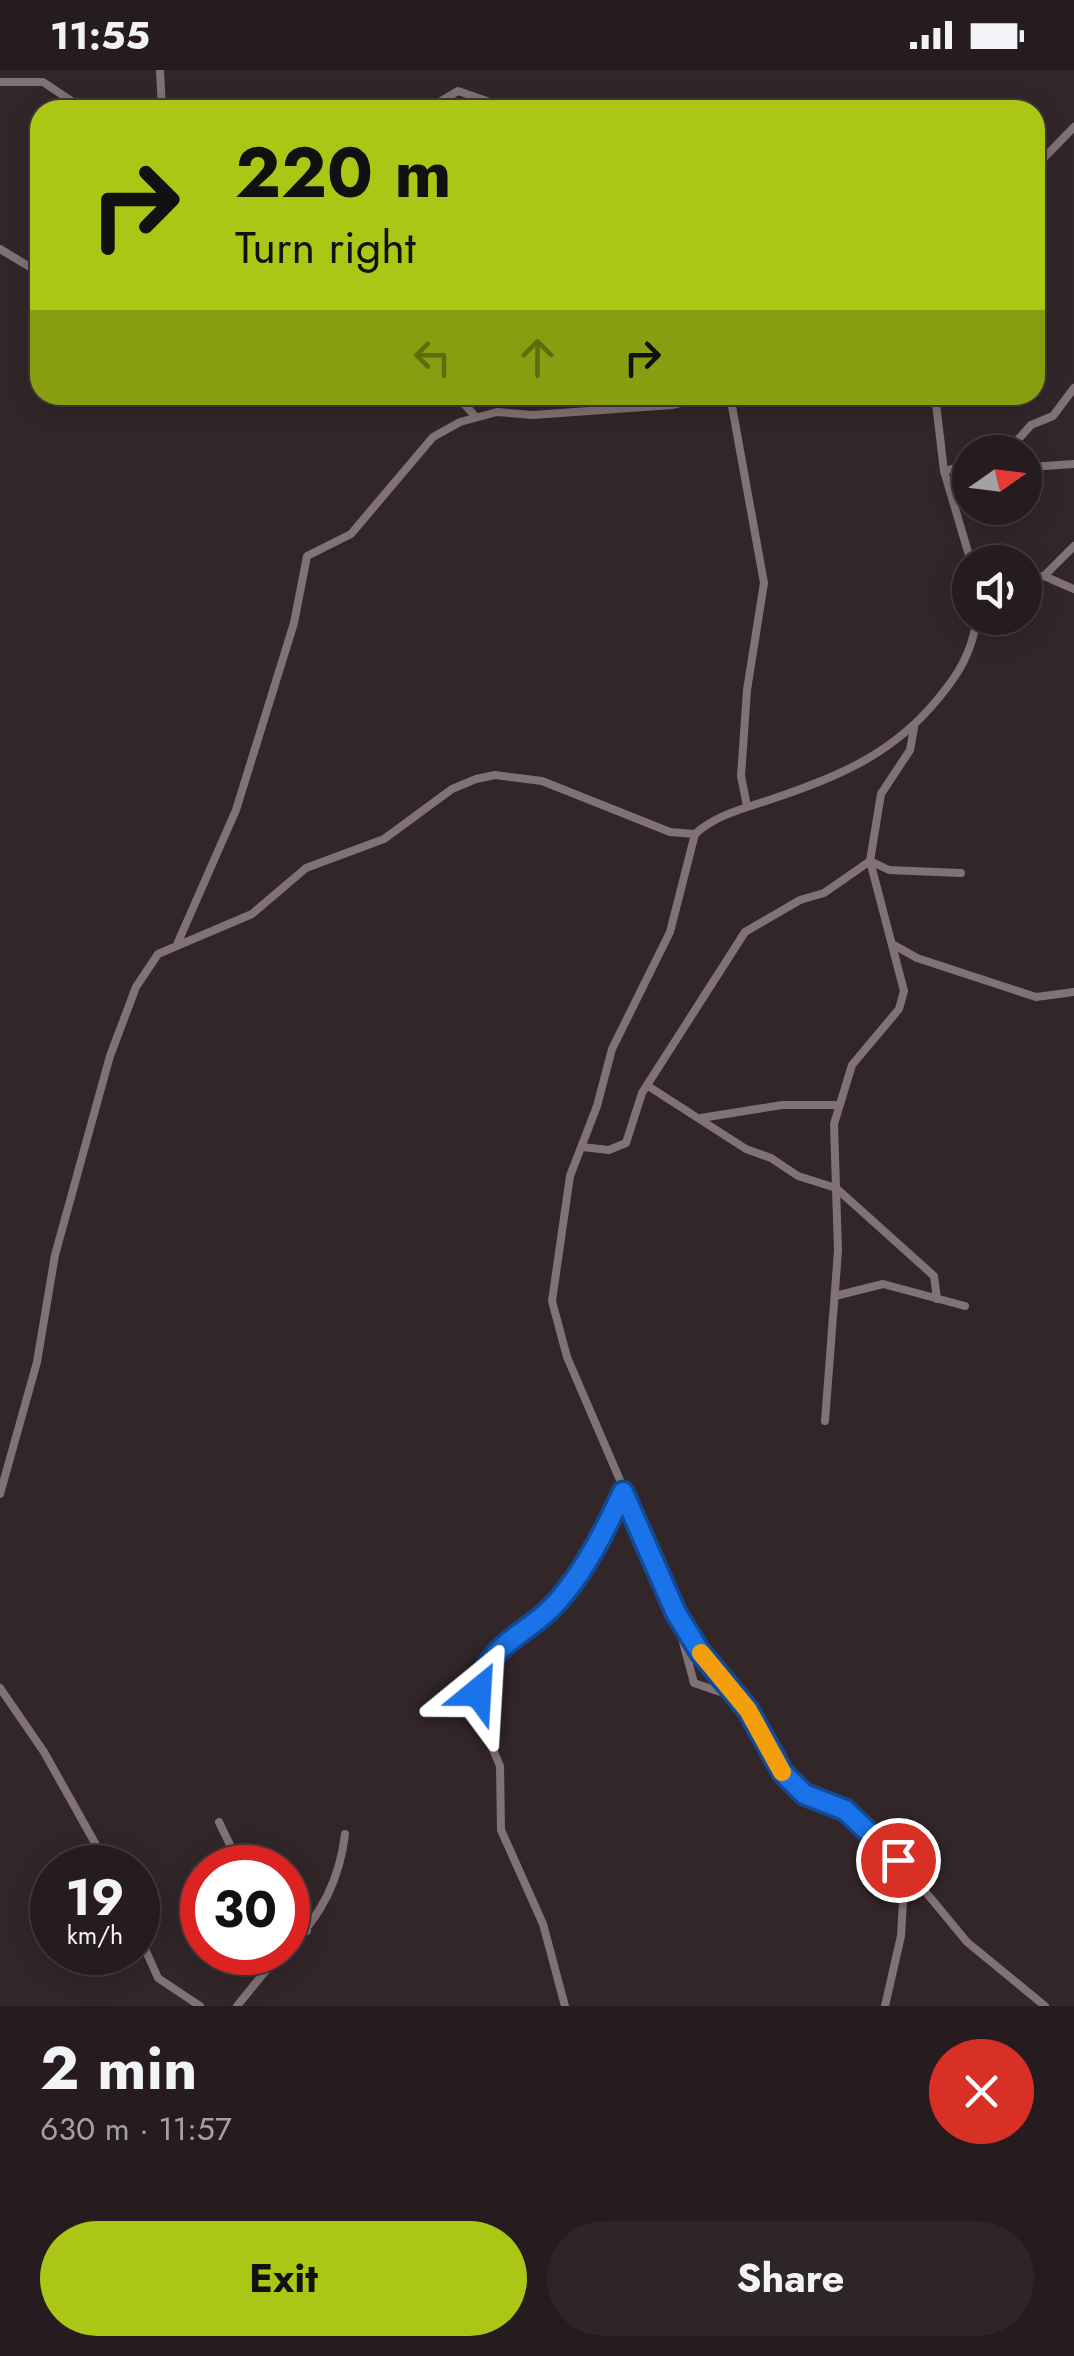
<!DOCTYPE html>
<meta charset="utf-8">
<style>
body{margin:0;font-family:Jost,sans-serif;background:#2e2528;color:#f1f3f6;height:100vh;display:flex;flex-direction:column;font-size:38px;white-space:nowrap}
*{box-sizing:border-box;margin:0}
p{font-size:32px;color:#a4a1a4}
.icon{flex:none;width:55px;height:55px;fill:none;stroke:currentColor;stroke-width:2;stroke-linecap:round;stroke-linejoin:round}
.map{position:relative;height:1936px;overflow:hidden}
.drawer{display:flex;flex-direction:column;background:#261c1f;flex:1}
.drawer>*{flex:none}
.banner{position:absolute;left:30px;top:30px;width:1015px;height:305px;border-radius:30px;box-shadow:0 5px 25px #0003,0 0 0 2px #423a3d;background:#abc615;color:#111;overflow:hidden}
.needle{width:65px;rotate:76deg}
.controls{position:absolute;left:952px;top:365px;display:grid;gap:20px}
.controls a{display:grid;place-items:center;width:90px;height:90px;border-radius:50%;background:#261c1f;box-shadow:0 5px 25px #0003,0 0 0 2px #423a3d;font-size:50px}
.speed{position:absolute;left:30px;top:1775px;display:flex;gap:20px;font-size:50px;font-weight:700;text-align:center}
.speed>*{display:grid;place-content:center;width:130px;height:130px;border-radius:50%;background:#261c1f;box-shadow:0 5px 25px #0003,0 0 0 2px #423a3d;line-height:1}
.speed small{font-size:25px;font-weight:400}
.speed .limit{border:15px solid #d22;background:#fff;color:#111}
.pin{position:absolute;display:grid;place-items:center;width:85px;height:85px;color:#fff;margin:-42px;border:5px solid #fff;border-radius:50%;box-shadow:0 2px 10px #0007}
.me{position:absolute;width:110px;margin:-55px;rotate:27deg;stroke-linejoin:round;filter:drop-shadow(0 0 8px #0008)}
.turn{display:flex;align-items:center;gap:35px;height:210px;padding:0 40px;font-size:45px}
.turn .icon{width:130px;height:130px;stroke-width:2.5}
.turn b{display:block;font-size:70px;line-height:85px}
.lanes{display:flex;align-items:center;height:95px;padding:0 40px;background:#0003;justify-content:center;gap:50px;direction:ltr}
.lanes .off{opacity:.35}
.round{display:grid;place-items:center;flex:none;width:105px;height:105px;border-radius:52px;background:#2e2528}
.headline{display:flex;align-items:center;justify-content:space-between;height:170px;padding:0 40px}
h1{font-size:60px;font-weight:700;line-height:75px}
.cta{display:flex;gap:20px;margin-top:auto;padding:20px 40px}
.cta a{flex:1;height:115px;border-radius:60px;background:#abc615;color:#111;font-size:40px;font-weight:700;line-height:115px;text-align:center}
.cta a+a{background:#2e2528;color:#f1f3f6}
.status{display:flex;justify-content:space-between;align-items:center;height:70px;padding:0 50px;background:#261c1f;direction:ltr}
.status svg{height:28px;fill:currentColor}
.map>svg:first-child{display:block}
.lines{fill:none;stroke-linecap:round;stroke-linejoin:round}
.street{stroke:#817276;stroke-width:8}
.route-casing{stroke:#114b97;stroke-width:25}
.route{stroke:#1a73e8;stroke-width:18}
.slow{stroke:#f59e0b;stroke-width:18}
</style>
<div class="status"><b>11:55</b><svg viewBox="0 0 49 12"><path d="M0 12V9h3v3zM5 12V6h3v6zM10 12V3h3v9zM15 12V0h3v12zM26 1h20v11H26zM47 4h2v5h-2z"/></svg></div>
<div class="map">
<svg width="1074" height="1936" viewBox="0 0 1074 1936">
<rect width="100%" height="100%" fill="#322629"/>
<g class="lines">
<g class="street">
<polyline points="160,0 162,40"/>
<polyline points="0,12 43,12 85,40"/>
<polyline points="106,40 127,32 137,40"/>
<polyline points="426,40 458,21 513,40"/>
<polyline points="1035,97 1074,57"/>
<polyline points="0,179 40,203"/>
<polyline points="456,325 475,346"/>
<polyline points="730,325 764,513 747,620 741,706 747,736"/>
<polyline points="935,325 944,401 971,492"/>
<polyline points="995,382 1014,374 1031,355 1053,346 1074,318"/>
<polyline points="1030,397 1074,394"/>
<polyline points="944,401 970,394"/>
<polyline points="1025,506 1044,506 1074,519"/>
<polyline points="1044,506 1074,476"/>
<path d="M977,548C972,582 959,604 937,630C891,686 833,709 766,731C741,739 715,746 695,764L670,862L612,979L597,1036L570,1106L552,1231L567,1287L672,1531L694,1613L738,1628L795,1718L832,1732L855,1749L905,1797L967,1872L1045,1936"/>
<polyline points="870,791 889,800 961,803"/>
<polyline points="178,872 236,740 294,553 307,486 351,464 433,367 460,352 497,342 533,345 672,335 714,325"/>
<polyline points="894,875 917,888 1036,927 1074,922"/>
<polyline points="648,1016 746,1079 771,1088 798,1106 836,1118 934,1206 937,1229"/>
<polyline points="701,1048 782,1035 838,1035"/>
<polyline points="582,1077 609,1080 626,1073 642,1023 745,862 800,830 824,823 870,791 881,724 910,680 914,658"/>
<polyline points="835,1226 883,1214 965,1236"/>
<polyline points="825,1351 838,1181 834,1054 852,995 899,939 904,921 870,791"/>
<polyline points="0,1424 37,1292 55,1185 110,986 136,917 158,884 252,844 306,798 384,769 452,719 476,709 495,705 542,711 670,762 695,764"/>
<polyline points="681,1551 735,1624"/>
<polyline points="0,1618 44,1682 109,1798"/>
<polyline points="219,1752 241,1798"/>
<polyline points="288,1850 307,1861"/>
<polyline points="138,1863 158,1908 200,1936"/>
<path d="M288,1877C321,1848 340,1808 345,1764"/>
<polyline points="237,1936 281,1882"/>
<polyline points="565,1936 543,1854 501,1760 500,1696 482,1653 478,1623 487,1590 556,1534 584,1496 623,1423"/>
<polyline points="885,1936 901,1866 905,1797"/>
</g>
</g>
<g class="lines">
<defs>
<path id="route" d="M478,1622C487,1571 527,1567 558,1531C586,1499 605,1460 623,1422L676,1543L700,1582L748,1640L783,1703L804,1724L845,1740L898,1790"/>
</defs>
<use href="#route" class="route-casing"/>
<use href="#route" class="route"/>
<polyline class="slow" points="701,1583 748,1640 782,1702"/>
</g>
</svg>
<div class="controls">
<a><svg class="needle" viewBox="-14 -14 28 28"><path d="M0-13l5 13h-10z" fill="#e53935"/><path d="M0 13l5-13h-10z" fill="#a4a1a4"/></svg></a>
<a><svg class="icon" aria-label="sound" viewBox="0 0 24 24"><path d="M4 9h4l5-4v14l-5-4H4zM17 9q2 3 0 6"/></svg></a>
</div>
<div class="speed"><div>19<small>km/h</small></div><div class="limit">30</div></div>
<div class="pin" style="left:898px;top:1790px;background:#d93025"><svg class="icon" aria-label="arrive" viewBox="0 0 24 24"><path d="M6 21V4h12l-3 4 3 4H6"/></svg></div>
<svg class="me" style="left:478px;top:1622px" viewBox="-20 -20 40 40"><path d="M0-17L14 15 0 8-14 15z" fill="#1a73e8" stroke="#fff" stroke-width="4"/></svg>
<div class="banner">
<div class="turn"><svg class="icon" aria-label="right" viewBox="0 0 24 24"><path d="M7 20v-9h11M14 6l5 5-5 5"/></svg><div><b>220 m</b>Turn right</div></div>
<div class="lanes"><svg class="icon off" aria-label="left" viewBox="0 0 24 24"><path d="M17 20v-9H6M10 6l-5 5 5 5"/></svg><svg class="icon off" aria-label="ahead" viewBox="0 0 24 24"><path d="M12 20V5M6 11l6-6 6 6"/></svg><svg class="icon" aria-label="right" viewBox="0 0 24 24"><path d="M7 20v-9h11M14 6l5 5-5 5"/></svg></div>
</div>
</div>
<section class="drawer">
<div class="headline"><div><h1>2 min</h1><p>630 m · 11:57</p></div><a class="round" style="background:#d93025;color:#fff"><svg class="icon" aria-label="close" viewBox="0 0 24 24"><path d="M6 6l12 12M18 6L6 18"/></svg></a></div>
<div class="cta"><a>Exit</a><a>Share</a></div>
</section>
